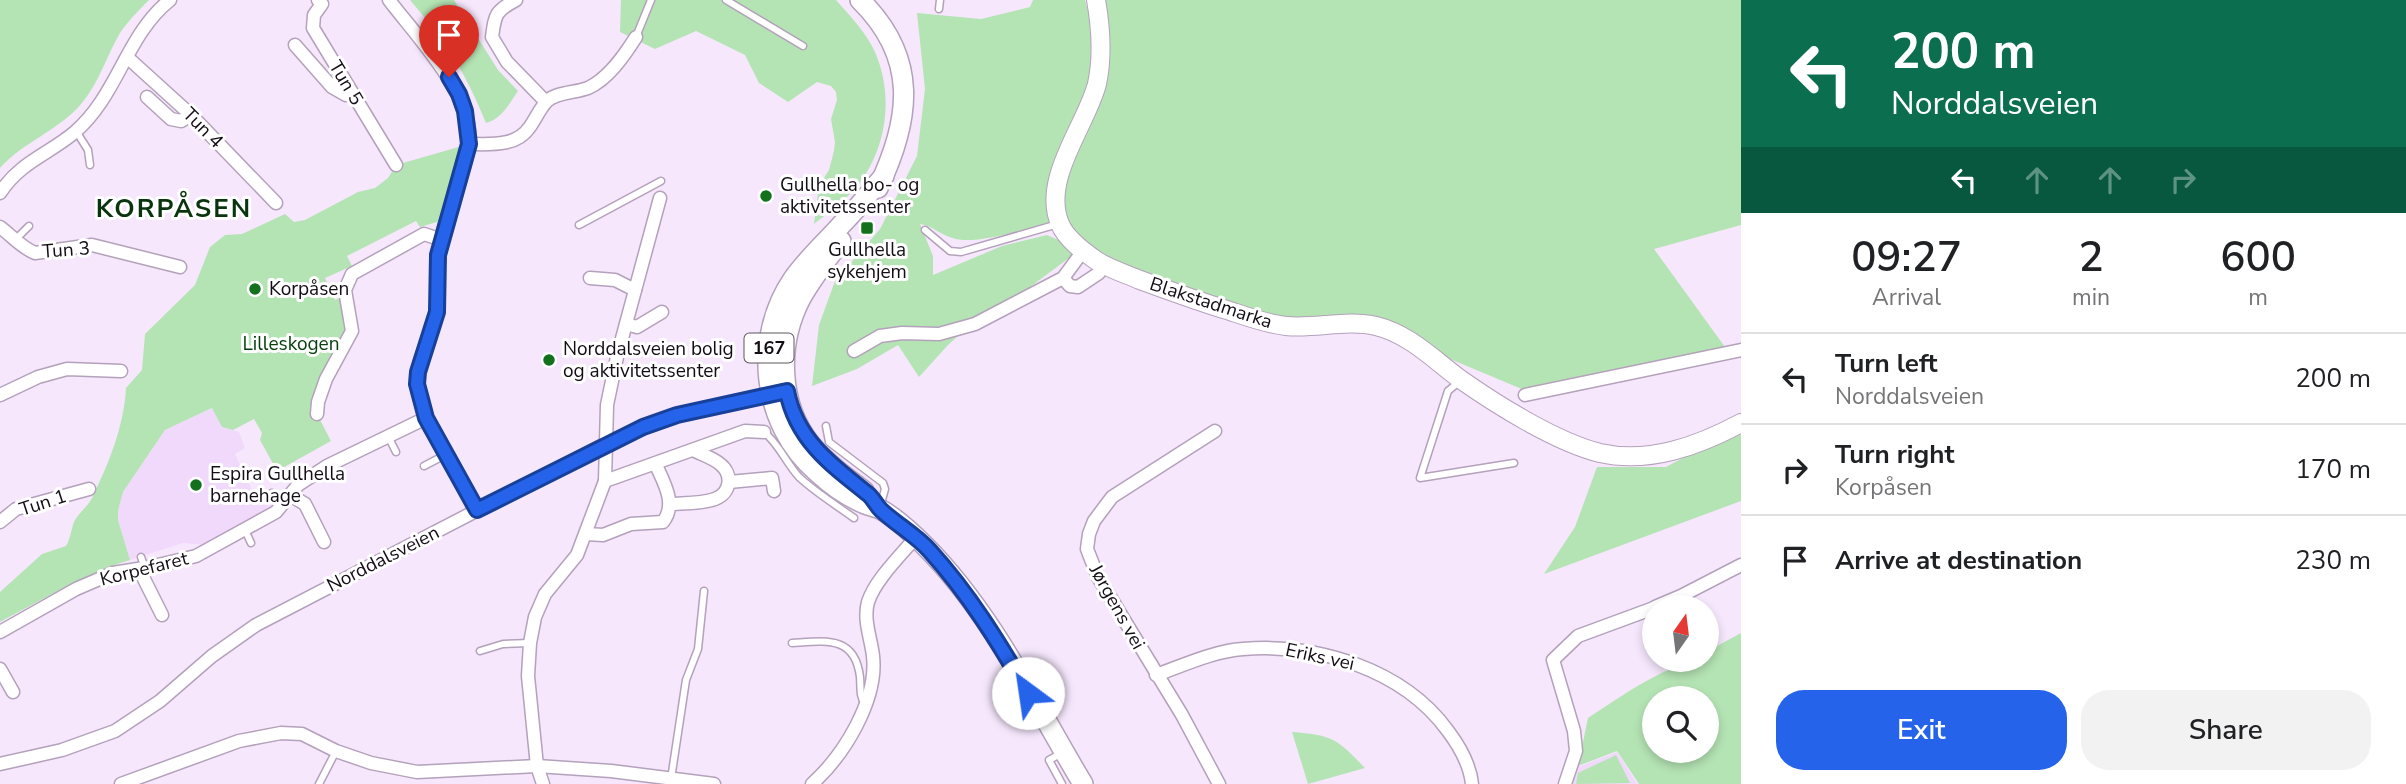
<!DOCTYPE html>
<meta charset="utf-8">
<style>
body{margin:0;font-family:"Nunito Sans",sans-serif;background:#f2f2f2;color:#202124;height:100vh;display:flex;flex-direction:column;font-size:26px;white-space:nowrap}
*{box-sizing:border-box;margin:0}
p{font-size:23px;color:#757577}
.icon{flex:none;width:38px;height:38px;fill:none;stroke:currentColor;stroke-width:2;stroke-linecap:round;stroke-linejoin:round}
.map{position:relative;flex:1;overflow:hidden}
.details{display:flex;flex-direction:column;background:#fff;width:665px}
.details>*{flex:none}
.banner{background:#0b6e4f;color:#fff;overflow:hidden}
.needle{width:46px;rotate:14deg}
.tools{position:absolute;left:1642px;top:595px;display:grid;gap:14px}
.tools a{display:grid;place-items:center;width:77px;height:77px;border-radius:50%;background:#fff;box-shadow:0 4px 10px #0003;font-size:35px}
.pin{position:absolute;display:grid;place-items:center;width:60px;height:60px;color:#fff;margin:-72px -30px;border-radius:50% 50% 50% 0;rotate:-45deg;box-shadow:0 0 7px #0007}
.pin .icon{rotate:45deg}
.me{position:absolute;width:77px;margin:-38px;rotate:329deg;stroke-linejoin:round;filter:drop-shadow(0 0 5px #0008)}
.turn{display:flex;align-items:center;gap:24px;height:147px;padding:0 35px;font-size:32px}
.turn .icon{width:91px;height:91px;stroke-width:2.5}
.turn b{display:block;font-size:49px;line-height:60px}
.lanes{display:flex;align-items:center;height:66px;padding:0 35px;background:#0003;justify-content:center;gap:35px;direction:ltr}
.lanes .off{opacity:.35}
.eta{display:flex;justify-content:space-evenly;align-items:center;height:119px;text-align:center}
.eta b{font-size:42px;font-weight:600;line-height:49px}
.cta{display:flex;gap:14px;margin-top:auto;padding:14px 35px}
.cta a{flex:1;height:80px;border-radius:28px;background:#2563eb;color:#fff;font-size:28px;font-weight:600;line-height:80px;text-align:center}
.cta a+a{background:#f2f2f2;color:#202124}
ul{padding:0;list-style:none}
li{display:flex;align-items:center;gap:21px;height:91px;padding:0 35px;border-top:2px solid #e0e0e0}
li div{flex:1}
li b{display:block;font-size:26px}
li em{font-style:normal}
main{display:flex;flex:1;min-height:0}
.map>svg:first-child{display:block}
.built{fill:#f1d9fb}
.green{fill:#b5e4b4;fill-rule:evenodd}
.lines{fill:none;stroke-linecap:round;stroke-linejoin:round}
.lane-casing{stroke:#b4a1bb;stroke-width:9}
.street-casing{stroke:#b4a1bb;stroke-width:15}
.secondary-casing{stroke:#b4a1bb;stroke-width:20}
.primary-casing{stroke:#b4a1bb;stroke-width:22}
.lane{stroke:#fff;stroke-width:6}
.street{stroke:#fff;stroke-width:12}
.secondary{stroke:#fff;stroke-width:18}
.primary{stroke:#fff;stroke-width:19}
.route-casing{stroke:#184099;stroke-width:18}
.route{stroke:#2563eb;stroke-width:12}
.poi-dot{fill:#13701d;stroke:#fff;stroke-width:2.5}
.labels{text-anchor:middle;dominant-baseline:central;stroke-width:6;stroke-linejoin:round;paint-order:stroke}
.shield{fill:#fff;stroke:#5a565c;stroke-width:2}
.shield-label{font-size:18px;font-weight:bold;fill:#140d16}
.street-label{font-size:19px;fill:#140d16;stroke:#fff}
.poi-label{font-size:19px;fill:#140d16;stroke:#fff;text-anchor:start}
.park-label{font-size:19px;fill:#07410d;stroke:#fff}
.district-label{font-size:26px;font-weight:bold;letter-spacing:2px;fill:#09340d;stroke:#fff}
</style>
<main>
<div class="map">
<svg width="1741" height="784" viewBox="0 0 1741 784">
<rect width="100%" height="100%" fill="#f6e7fd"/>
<g class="built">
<polygon points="213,408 222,427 239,432 245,448 235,454 257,500 268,495 274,508 203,545 183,543 130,560 118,520 118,511 123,492 165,430"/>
<polygon points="1617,752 1637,784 1571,784 1578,767"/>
</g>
<g class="green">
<path d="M0,0H149C139,10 128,21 120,33C106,57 99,83 81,104C58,131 23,142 0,168Z"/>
<path d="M410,0H454L498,70L518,91C509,104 502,119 486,123C465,71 446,42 410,0Z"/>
<path d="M621,0H836C850,16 866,32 875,52C894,95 887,148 858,185C846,200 829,212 814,224L819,186L829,170L834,151L835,142L831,119L837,100L836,92L831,86L817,82L788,102L759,83L745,55L696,31L655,49L620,32Z"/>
<path d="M1033,0H1085L1095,39L1089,82L1049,191L1050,224C1026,229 978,244 956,239C942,236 933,226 920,224L933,256V275L1002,246L1047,235L1063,242L1073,255L1014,299L981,315L948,345L919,377L898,345L857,369L812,386L819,325L835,281L880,229L917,156L925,89L917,13L981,19L1030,7Z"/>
<polygon points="1096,0 1741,0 1741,225 1654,249 1725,347 1524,390 1393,335 1254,318 1071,243 1059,188 1094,100"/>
<path d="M469,144L447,219L420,227L416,221L347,256L352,266L325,278L335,300L346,295L352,331L317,414L331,441L277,471L260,440L262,433L254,419L233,430L222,427L212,408L165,430L123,492L118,511V520L130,560C84,574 42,600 0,622V592L42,554L66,546C71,538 71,528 75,520C80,512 87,507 92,498C109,463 124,426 126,388L142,370L145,334L195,285L210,247L225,235L242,234L285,214L294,222L305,220L358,192L375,188L388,178L396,165Z"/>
<polygon points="1741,427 1741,501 1544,574 1575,527 1597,467 1666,467"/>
<path d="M1741,633V784H1639L1617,751L1578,766L1588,718C1619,698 1671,660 1706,660V652ZM1654,698H1706V751H1654Z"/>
<path d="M1292,732C1333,735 1337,739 1365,768L1308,784Z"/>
<polygon points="1616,755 1630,783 1576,784 1578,773"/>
</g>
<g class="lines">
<defs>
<g id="lane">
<polyline points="726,0 803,46"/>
<polyline points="939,9 940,0"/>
<polyline points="636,37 651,0"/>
<polyline points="76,131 88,150 90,165"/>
<polyline points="579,225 661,181"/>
<polyline points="925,230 950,251 961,252 1058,224"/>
<polyline points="16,239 29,226"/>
<polyline points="1460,381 1448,391 1420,478 1514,463"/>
<polyline points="826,426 829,442 883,483 885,489 880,507"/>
<path d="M764,432C779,444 786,463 799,477C815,492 836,505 854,518"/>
<polyline points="388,436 396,452"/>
<polyline points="424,466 445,455"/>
<polyline points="272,493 283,501"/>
<polyline points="245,530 251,543"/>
<polyline points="141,557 145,568"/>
<path d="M792,643C825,641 855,635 860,677C861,687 859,696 865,704"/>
<polyline points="480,651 503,644 530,643"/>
<polyline points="1062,753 1049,760 1062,784"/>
<polyline points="671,779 686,680 698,649 704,591"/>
<polyline points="319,784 336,751"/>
</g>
<g id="street">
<polyline points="318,0 322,4 314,15 313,28 396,165"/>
<path d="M389,0C417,37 476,97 469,146C463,183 443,217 438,255C436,274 441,294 437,313C432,336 415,361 417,385C421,423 459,476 477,510"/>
<path d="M516,0C495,11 495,15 492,37L507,62L546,102"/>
<polyline points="295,45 332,87 346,95 352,94"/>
<polyline points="127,57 191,115 276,203"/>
<polyline points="147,97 171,119 181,121 191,115"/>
<path d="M469,144C489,144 516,147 529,128C535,120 540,108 547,101C557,92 575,93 588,88C608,79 624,56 636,37"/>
<path d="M0,193C20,162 49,154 75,132C118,95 126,35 170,0"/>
<path d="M0,227C12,236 22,248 35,253L92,245L180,267"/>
<polyline points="590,278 615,280 635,290"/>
<polyline points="1063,278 1070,286 1078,287 1099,273"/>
<polyline points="626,324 637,327 662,312"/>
<polyline points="854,351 880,336 902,333 939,334 975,324 1063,278 1083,251"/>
<polyline points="0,395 38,377 67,369 121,371"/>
<polyline points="1525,395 1741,350"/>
<polyline points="317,414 318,402 326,379 352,331 345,290 352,274 424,234 442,240"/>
<polyline points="1215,431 1112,497 1094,521 1089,534 1087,549 1098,577 1182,715 1219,784"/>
<polyline points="605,481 745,431 764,432"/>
<polyline points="729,482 772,478 774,491"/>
<polyline points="290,495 305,504 324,542"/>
<path d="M670,504C684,503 701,504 715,499C731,493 733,474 720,464C713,458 703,455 695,451"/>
<polyline points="0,522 16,509 89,489"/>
<path d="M586,534L603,535L631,524L663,522C677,504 664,483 656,465"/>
<polyline points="139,569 162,615"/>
<polyline points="1655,607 1681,596 1741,565"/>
<polyline points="0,632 76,589 113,573 150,567 196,556 276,512 298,485 327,466 426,418"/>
<polyline points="0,669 13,692"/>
<path d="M1156,675C1184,665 1214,651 1243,649C1317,643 1403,669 1448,731C1460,747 1470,764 1472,784"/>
<polyline points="0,764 62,750 115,731 160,701 212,656 256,625 607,443 643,427 677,415 778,392"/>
<polyline points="121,784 239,741 281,733 302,734 336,751 371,763 417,772 537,766 611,771 714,784"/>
<polyline points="543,784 537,766 528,676 530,643 535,617 545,594 577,555 605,481 607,405 617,357 660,198"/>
<path d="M812,784C844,755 878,700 873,656C871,638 863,620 868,602C875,580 901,555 916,537"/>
<polyline points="1565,784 1576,751 1574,731 1553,660 1578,636 1654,608"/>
</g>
<path id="secondary" d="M1096,0C1101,28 1103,56 1097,84C1086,126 1041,179 1060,224C1066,239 1084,252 1097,261C1110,269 1126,274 1140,280C1170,291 1200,302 1230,311C1248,317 1267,324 1286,326C1316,329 1347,319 1376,326C1409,334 1433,359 1460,379C1497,405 1556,442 1600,453C1649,464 1698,446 1741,423"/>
<g id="primary">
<path d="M860,0C919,58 911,119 878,188"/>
<path d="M884,176C870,192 857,209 842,224C826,242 807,259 793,279C752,339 762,425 817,472C830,484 848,497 865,504C870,506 875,507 880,509C896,518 912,533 925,546C992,613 1035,704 1083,784"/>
<path d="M841,241C827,259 812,278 801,298C777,344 778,404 811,445C826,463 845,477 864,491"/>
</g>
</defs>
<use href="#lane" class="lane-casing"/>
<use href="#street" class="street-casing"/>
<use href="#secondary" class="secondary-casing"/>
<use href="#primary" class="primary-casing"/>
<use href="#lane" class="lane"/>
<use href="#street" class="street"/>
<use href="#secondary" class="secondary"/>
<use href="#primary" class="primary"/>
</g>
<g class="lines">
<defs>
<path id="route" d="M449,77L459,94L465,111L469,144L438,255L437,312L418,372L417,384L426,418L477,510L643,427L677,415L787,391C796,439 831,465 868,494C873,498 876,505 881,510C897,525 916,535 930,551C969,594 999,643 1028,693"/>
</defs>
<use href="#route" class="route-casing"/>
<use href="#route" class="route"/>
</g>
<g class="poi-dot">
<circle cx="766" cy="196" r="7"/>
<rect x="860" y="221" width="14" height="14" rx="3.5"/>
<circle cx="255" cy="289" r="7"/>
<circle cx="549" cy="360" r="7"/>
<circle cx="196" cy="485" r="7"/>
</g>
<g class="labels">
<rect class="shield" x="744.5" y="333.5" width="49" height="29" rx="5"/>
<g class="shield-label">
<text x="769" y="348">167</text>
</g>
<g class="street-label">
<text transform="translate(346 83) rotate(59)">Tun 5</text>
<text transform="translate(203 128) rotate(45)">Tun 4</text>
<text transform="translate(66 250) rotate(-4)">Tun 3</text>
<text transform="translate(1211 303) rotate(18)">Blakstadmarka</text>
<text transform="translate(43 503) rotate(-18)">Tun 1</text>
<text transform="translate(383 559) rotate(-27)">Norddalsveien</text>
<text transform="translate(144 569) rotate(-14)">Korpefaret</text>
<text transform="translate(1117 607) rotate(61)">Jørgens vei</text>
<text transform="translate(1320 657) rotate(12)">Eriks vei</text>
</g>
<g class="poi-label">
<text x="780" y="185">Gullhella bo- og<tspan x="780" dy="22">aktivitetssenter</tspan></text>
<text x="867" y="250" text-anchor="middle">Gullhella<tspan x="867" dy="22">sykehjem</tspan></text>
<text x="269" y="289">Korpåsen</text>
<text x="563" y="349">Norddalsveien bolig<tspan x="563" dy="22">og aktivitetssenter</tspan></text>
<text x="210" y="474">Espira Gullhella<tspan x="210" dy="22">barnehage</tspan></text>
</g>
<g class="park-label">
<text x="291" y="344">Lilleskogen</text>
</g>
<g class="district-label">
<text x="174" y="208">KORPÅSEN</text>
</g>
</g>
</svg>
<div class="tools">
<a><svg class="needle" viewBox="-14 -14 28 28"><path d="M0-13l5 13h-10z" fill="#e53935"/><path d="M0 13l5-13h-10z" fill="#757577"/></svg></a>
<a><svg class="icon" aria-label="search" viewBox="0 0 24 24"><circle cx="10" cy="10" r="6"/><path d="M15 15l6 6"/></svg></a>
</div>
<div class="pin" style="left:449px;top:77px;background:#d93025"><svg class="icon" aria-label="arrive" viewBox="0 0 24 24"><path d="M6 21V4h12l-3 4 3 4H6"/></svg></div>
<svg class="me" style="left:1028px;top:693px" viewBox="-20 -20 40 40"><circle r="19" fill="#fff"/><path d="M0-13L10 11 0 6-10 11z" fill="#2563eb"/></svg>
</div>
<section class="details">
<div class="banner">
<div class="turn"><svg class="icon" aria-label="left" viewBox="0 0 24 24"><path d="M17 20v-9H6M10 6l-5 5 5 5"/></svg><div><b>200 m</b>Norddalsveien</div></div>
<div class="lanes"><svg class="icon" aria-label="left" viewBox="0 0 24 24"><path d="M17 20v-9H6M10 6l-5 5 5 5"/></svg><svg class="icon off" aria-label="ahead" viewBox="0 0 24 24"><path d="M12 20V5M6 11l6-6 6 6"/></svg><svg class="icon off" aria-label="ahead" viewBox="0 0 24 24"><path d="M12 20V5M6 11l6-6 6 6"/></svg><svg class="icon off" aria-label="right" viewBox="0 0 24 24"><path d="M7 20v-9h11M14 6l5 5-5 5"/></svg></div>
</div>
<div class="eta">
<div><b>09:27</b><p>Arrival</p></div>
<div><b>2</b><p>min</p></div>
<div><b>600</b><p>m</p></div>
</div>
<ul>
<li><svg class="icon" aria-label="left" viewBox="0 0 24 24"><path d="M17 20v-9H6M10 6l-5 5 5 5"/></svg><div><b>Turn left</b><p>Norddalsveien</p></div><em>200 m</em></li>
<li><svg class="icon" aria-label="right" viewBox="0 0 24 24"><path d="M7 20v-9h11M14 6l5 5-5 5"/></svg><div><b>Turn right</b><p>Korpåsen</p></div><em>170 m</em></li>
<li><svg class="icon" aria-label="arrive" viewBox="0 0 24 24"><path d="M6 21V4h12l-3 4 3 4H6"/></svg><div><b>Arrive at destination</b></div><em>230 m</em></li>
</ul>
<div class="cta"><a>Exit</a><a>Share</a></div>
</section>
</main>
